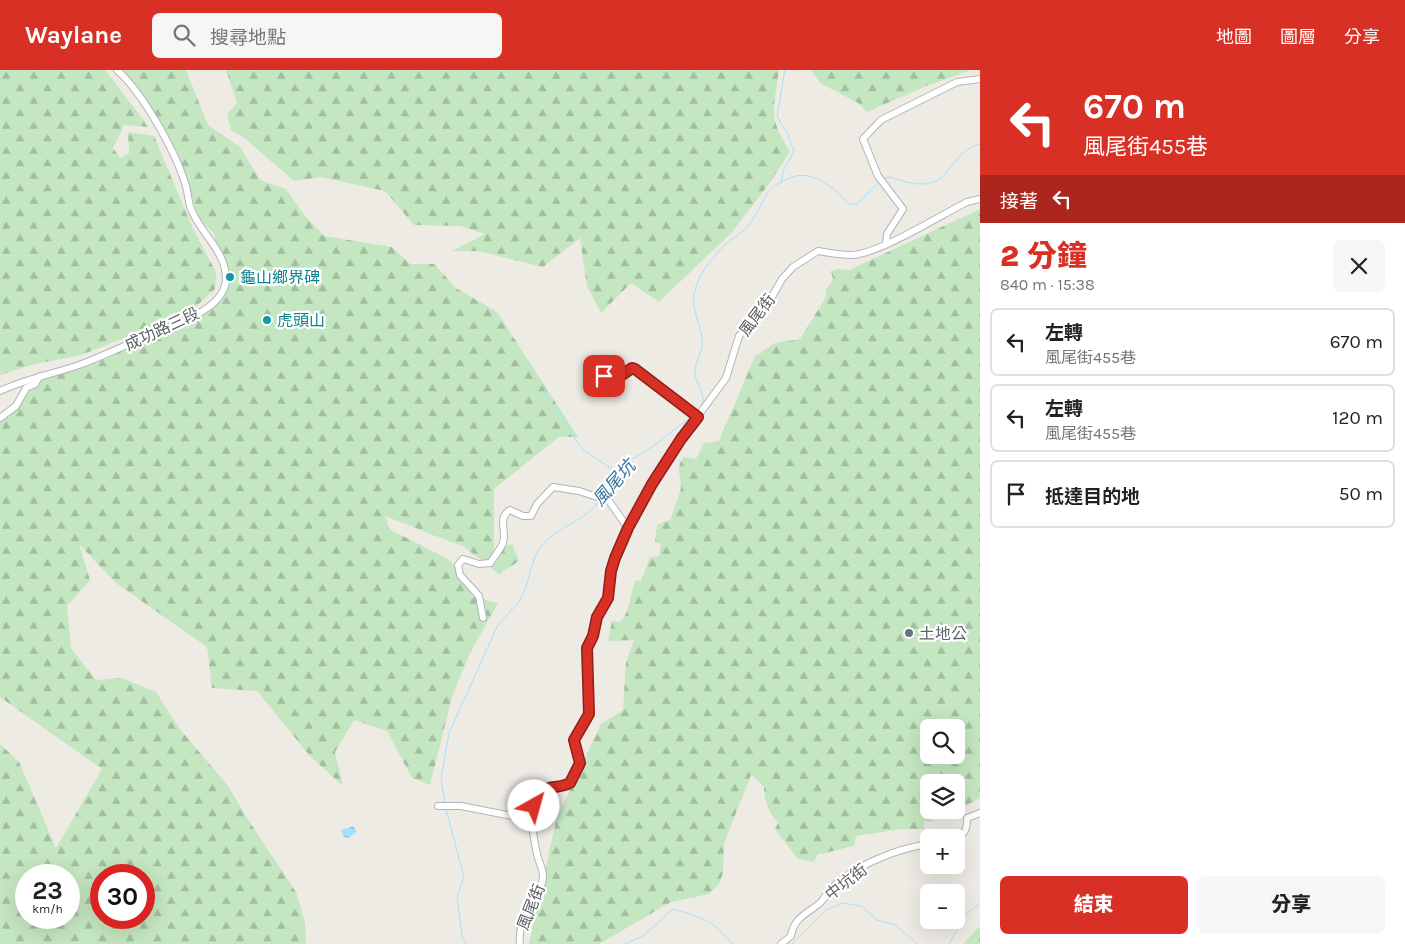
<!DOCTYPE html>
<html lang="zh-TW">
<meta charset="utf-8">
<style>
body{margin:0;font-family:Karla,"Noto Sans TC",sans-serif;background:#f6f6f6;color:#222;height:100vh;display:flex;flex-direction:column;font-size:19px;white-space:nowrap}
*{box-sizing:border-box;margin:0}
p{font-size:16px;color:#767676}
.icon{flex:none;width:28px;height:28px;fill:none;stroke:currentColor;stroke-width:2;stroke-linecap:round;stroke-linejoin:round}
.map{position:relative;flex:1;overflow:hidden}
.details{display:flex;flex-direction:column;background:#fff;width:425px}
.details>*{flex:none}
.banner{background:#d93025;color:#fff;overflow:hidden}
.buttons{position:absolute;left:920px;top:649px;display:grid;gap:10px}
.buttons a{display:grid;place-items:center;width:45px;height:45px;border-radius:8px;background:#fff;box-shadow:0 5px 20px #0002;font-size:25px}
.speed{position:absolute;left:15px;top:794px;display:flex;gap:10px;font-size:25px;font-weight:700;text-align:center}
.speed>*{display:grid;place-content:center;width:65px;height:65px;border-radius:50%;background:#fff;box-shadow:0 5px 20px #0002;line-height:1}
.speed small{font-size:12px;font-weight:400}
.speed .limit{border:8px solid #d22;background:#fff;color:#111}
.pin{position:absolute;display:grid;place-items:center;width:42px;height:42px;color:#fff;margin:-21px;border-radius:10px;box-shadow:0 2px 8px #0006}
.me{position:absolute;width:55px;margin:-28px;rotate:38deg;stroke-linejoin:round;filter:drop-shadow(0 0 4px #0008)}
.turn{display:flex;align-items:center;gap:18px;height:105px;padding:0 20px;font-size:22px}
.turn .icon{width:65px;height:65px;stroke-width:2.5}
.turn b{display:block;font-size:35px;line-height:42px}
.then{display:flex;align-items:center;height:48px;padding:0 20px;background:#0003;gap:10px;font-size:19px}
.round{display:grid;place-items:center;flex:none;width:52px;height:52px;border-radius:8px;background:#f6f6f6}
.head{display:flex;align-items:center;justify-content:space-between;height:85px;padding:0 20px}
h1{font-size:30px;font-weight:800;line-height:38px;color:#d93025}
.button{display:flex;gap:10px;margin-top:auto;padding:10px 20px}
.button a{flex:1;height:58px;border-radius:8px;background:#d93025;color:#fff;font-size:20px;font-weight:800;line-height:58px;text-align:center}
.button a+a{background:#f6f6f6;color:#222}
ul{padding:0;list-style:none}
li{display:flex;align-items:center;gap:15px;height:68px;margin:0 10px 8px;padding:0 10px;border:2px solid #e0e0e0;border-radius:8px}
li div{flex:1}
li b{display:block;font-size:19px}
li em{font-style:normal}
header{display:flex;align-items:center;gap:30px;box-sizing:border-box;height:70px;padding:0 25px;background:#d93025;color:#fff}
header strong{font-size:24px}
nav{display:flex;gap:28px;margin-inline-start:auto;font-size:18px}
.search{width:350px;height:45px;background:#f6f6f6;display:flex;align-items:center;gap:12px;box-sizing:border-box;padding:0 18px;border-radius:8px;color:#767676;font-size:19px}
main{display:flex;flex:1;min-height:0}
.map>svg:first-child{display:block}
.forest{fill:url(#forest-firs);fill-rule:evenodd}
.water{fill:url(#water-waves)}
.lines{fill:none;stroke-linecap:round;stroke-linejoin:round}
.stream{stroke:#a3e1ff;stroke-width:1}
.minor-casing{stroke:#b1b5b9;stroke-width:8}
.minor{stroke:#fff;stroke-width:6}
.route-casing{stroke:#8d1f18;stroke-width:12}
.route{stroke:#d93025;stroke-width:9}
.culture-dot{fill:#0f9aa8;stroke:#fff;stroke-width:2}
.worship-dot{fill:#6b7280;stroke:#fff;stroke-width:2}
.labels{text-anchor:middle;dominant-baseline:central;stroke-width:4.5;stroke-linejoin:round;paint-order:stroke}
.culture-label{font-size:16px;fill:#0d838f;stroke:#fff;text-anchor:start}
.street-label{font-size:16px;fill:#5c6164;stroke:#fff}
.worship-label{font-size:16px;fill:#5b616d;stroke:#fff;text-anchor:start}
.water-label{font-size:18px;font-style:italic;fill:#3a77a0;stroke:#fff}
</style>
<header>
<strong>Waylane</strong>
<div class="search"><svg class="icon" aria-label="search" viewBox="0 0 24 24"><circle cx="10" cy="10" r="6"/><path d="M15 15l6 6"/></svg>搜尋地點</div>
<nav><a>地圖</a><a>圖層</a><a>分享</a></nav>
</header>
<main>
<div class="map">
<svg width="980" height="874" viewBox="0 0 980 874">
<defs>
<pattern id="forest-firs" width="22" height="20" patternUnits="userSpaceOnUse" patternTransform="scale(1.25)"><rect width="22" height="20" fill="#c4e6c0"/><path d="M5 1l3.5 6h-7zM16 11l3.5 6h-7z" fill="#a2bea0"/></pattern>
<pattern id="water-waves" width="16" height="10" patternUnits="userSpaceOnUse" patternTransform="scale(1.25)"><rect width="16" height="10" fill="#a3e1ff"/><path d="M0 5q4-4 8 0t8 0" fill="none" stroke="#88bad2"/></pattern>
</defs>
<rect width="100%" height="100%" fill="#eeebe4"/>
<g class="forest">
<polygon points="0,0 105,0 149,57 124,55 113,78 120,88 129,83 128,62 154,66 193,159 216,202 215,219 190,242 81,285 31,295 0,305"/>
<path d="M120,0H186L208,55L240,77L260,110L286,119L305,146L324,166L392,177L410,194H434L456,218L497,242L578,367H559L494,419V480L512,474L519,491L499,504L464,477L385,446L389,459L450,490L473,527L498,533L470,583L452,627L430,715L412,708L387,661L354,650L335,682L343,716L310,686L257,621L212,618L207,577L116,513L79,474L90,510L67,536L71,578L96,610L122,608L156,622L179,658L229,717L245,745L296,822L305,852L306,874H0V674L19,692L56,778L102,699L0,627V352C10,332 31,323 45,307L190,252L214,235L229,216L214,164L201,150L195,136L186,107L168,66ZM26,805H69V848H26ZM101,805H144V848H101Z"/>
<path d="M226,0H779C774,38 767,47 790,81L771,111L733,161L659,232L631,213L601,243L587,216L580,168L543,197L478,181H452L485,164L460,156L414,155L385,121L321,107L294,111L242,66L231,60L227,44L237,33Z"/>
<polygon points="811,0 971,0 924,17 867,42 858,33 820,13"/>
<path d="M980,139V728L947,746L942,748L933,747L932,752L924,751V759H901L856,766L854,776C841,778 831,783 818,784L814,792L798,789L775,759L778,753C768,741 764,731 764,716L751,705L724,773L723,803L719,814L709,824L671,832L599,874H529L557,747L601,654L623,640L626,593L634,570L608,571L612,551L619,552L625,546L629,535L635,510L641,511L650,487L659,486L661,474L655,472L657,455L671,449C673,440 680,424 681,418C681,405 675,398 684,387L696,389L704,373L719,371L755,286L775,273L800,269L826,227V220L833,209L831,201L838,199L849,200ZM929,658H956V685H929ZM929,712H956V740H929Z"/>
<polygon points="980,856 980,874 963,874"/>
</g>
<polygon class="water" points="353,756 357,762 348,768 344,767 341,760"/>
<g class="lines">
<g class="stream">
<path d="M883,110L889,107C906,112 926,120 942,107C950,100 955,90 963,83C969,79 973,75 980,74"/>
<polyline points="781,112 784,99 794,81 787,63 777,46 785,0"/>
<polyline points="543,315 547,328 557,339 577,372 585,381 618,403"/>
<path d="M703,334C705,323 695,313 695,302C695,290 704,281 702,269C700,253 690,236 695,220C699,203 714,185 727,173C731,169 738,166 742,162C754,152 759,137 767,124C771,117 778,114 785,110C811,96 832,117 850,134H857L879,112"/>
<polyline points="604,426 629,391 648,380 692,346"/>
<path d="M445,733L441,709L449,663L497,557C504,546 513,540 520,530C531,513 529,488 544,473C560,456 584,451 600,431"/>
<polyline points="446,739 464,807 457,827 462,866 466,874"/>
<path d="M625,874L643,866L673,839C701,847 713,850 732,874"/>
<polyline points="792,874 826,840 843,833 861,836 877,850 895,855 918,874"/>
<polyline points="949,874 966,844 980,833"/>
</g>
<defs>
<g id="minor">
<polyline points="886,174 887,164 903,139 878,106 863,69 881,50 957,12 980,9"/>
<path d="M598,295L600,304C611,312 623,307 632,298L635,299L698,347"/>
<path d="M0,321C26,309 53,304 79,295C106,285 130,273 156,262C178,253 224,239 226,210C227,182 200,163 191,139C188,131 188,122 185,113C175,81 143,23 117,0"/>
<polyline points="0,348 16,336 26,318 35,314 40,306"/>
<path d="M483,548L479,526L460,505L458,495L463,489L479,494L490,493C494,487 500,480 503,473C507,460 497,448 510,440L523,446H531L537,434L553,417L579,421L609,431L628,458"/>
<polyline points="438,736 461,736 532,750"/>
<path d="M956,768C966,763 967,759 967,748L980,743"/>
<path d="M520,874C516,848 541,831 543,807C543,800 540,794 538,788C534,771 528,744 537,728C545,713 558,719 570,713L580,693L574,670L590,640L587,616V578L593,566L597,547L608,528L611,501L628,458L681,369L726,308L739,266L768,234L782,209L793,197L818,181C829,183 841,185 852,185C879,184 941,145 967,132L980,129"/>
<path d="M781,874L791,866C794,847 807,844 820,833C824,829 826,825 829,821C851,797 897,778 929,774"/>
</g>
</defs>
<use href="#minor" class="minor-casing"/>
<use href="#minor" class="minor"/>
</g>
<g class="lines">
<defs>
<path id="route" d="M534,736C540,711 554,721 570,713L580,693L574,670L589,644L587,578L593,566L597,547L608,528L611,501L615,488L628,458L652,414L681,369L698,347L635,299L632,298L619,307L604,306"/>
</defs>
<use href="#route" class="route-casing"/>
<use href="#route" class="route"/>
</g>
<g class="culture-dot">
<circle cx="230" cy="207" r="5"/>
<circle cx="267" cy="250" r="5"/>
</g>
<circle class="worship-dot" cx="909" cy="563" r="5"/>
<g class="labels">
<g class="culture-label">
<text x="240" y="207">龜山鄉界碑</text>
<text x="277" y="250">虎頭山</text>
</g>
<g class="street-label">
<text transform="translate(757 245) rotate(-53)">風尾街</text>
<text transform="translate(162 259) rotate(-25)">成功路三段</text>
<text transform="translate(846 812) rotate(-38)">中坑街</text>
<text transform="translate(531 837) rotate(-68)">風尾街</text>
</g>
<g class="worship-label">
<text x="919" y="563">土地公</text>
</g>
<g class="water-label">
<text transform="translate(614 413) rotate(-49)">風尾坑</text>
</g>
</g>
</svg>
<div class="buttons">
<a><svg class="icon" aria-label="search" viewBox="0 0 24 24"><circle cx="10" cy="10" r="6"/><path d="M15 15l6 6"/></svg></a>
<a><svg class="icon" aria-label="layers" viewBox="0 0 24 24"><path d="M12 4l9 5-9 5-9-5zM3 14l9 5 9-5"/></svg></a>
<a>+</a>
<a>−</a>
</div>
<div class="speed"><div>23<small>km/h</small></div><div class="limit">30</div></div>
<div class="pin" style="left:604px;top:306px;background:#d93025"><svg class="icon" aria-label="arrive" viewBox="0 0 24 24"><path d="M6 21V4h12l-3 4 3 4H6"/></svg></div>
<svg class="me" style="left:534px;top:736px" viewBox="-20 -20 40 40"><circle r="19" fill="#fff"/><path d="M0-13L10 11 0 6-10 11z" fill="#d93025"/></svg>
</div>
<section class="details">
<div class="banner">
<div class="turn"><svg class="icon" aria-label="left" viewBox="0 0 24 24"><path d="M17 20v-9H6M10 6l-5 5 5 5"/></svg><div><b>670 m</b>風尾街455巷</div></div>
<div class="then">接著<svg class="icon" aria-label="left" viewBox="0 0 24 24"><path d="M17 20v-9H6M10 6l-5 5 5 5"/></svg></div>
</div>
<div class="head"><div><h1>2 分鐘</h1><p>840 m · 15:38</p></div><a class="round"><svg class="icon" aria-label="close" viewBox="0 0 24 24"><path d="M6 6l12 12M18 6L6 18"/></svg></a></div>
<ul>
<li><svg class="icon" aria-label="left" viewBox="0 0 24 24"><path d="M17 20v-9H6M10 6l-5 5 5 5"/></svg><div><b>左轉</b><p>風尾街455巷</p></div><em>670 m</em></li>
<li><svg class="icon" aria-label="left" viewBox="0 0 24 24"><path d="M17 20v-9H6M10 6l-5 5 5 5"/></svg><div><b>左轉</b><p>風尾街455巷</p></div><em>120 m</em></li>
<li><svg class="icon" aria-label="arrive" viewBox="0 0 24 24"><path d="M6 21V4h12l-3 4 3 4H6"/></svg><div><b>抵達目的地</b></div><em>50 m</em></li>
</ul>
<div class="button"><a>結束</a><a>分享</a></div>
</section>
</main>
